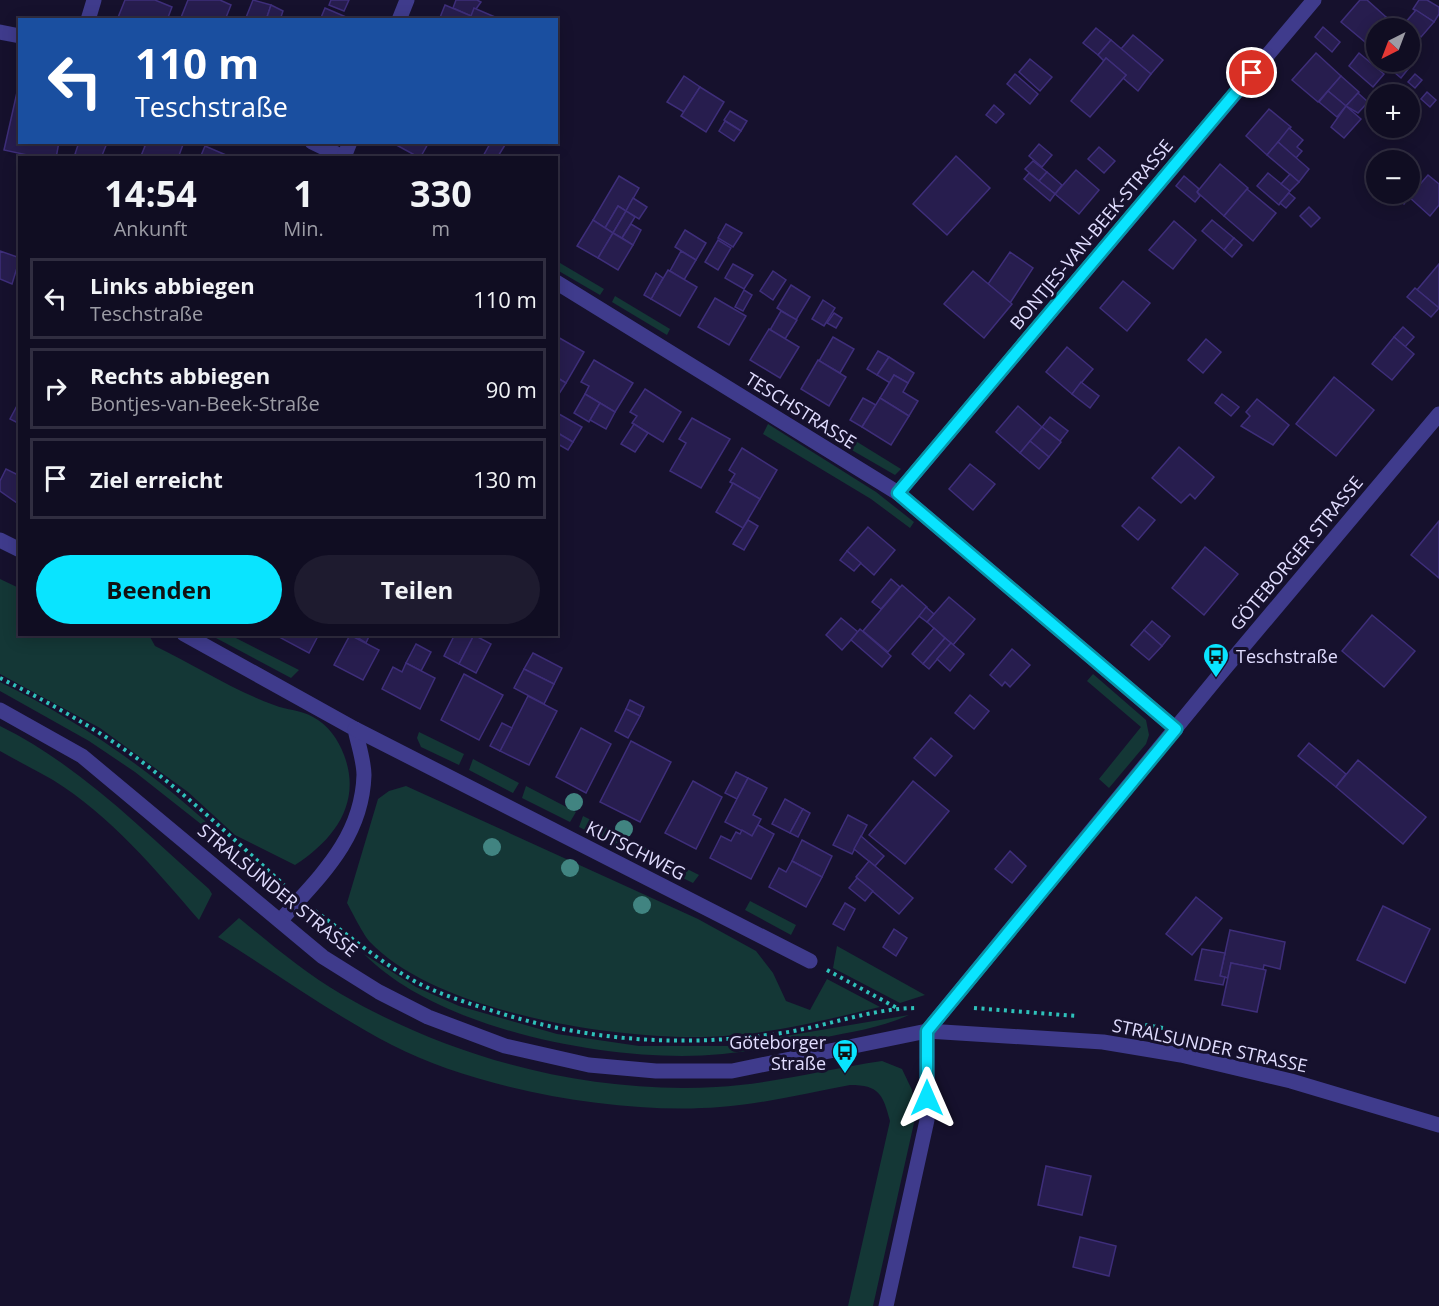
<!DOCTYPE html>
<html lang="de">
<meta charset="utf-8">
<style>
body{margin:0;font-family:"Open Sans",sans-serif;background:#1e1b2f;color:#f1f3f6;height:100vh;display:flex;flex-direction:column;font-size:22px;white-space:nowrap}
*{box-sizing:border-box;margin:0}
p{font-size:20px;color:#9c9ca5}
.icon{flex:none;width:33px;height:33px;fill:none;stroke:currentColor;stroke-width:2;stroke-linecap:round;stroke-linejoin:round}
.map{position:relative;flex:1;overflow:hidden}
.sheet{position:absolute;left:18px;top:156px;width:540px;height:480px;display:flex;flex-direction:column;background:#100d22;border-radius:0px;box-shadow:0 3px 15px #0003,0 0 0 2px #302d40}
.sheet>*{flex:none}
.hud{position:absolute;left:18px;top:18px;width:540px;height:126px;border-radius:0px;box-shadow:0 3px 15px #0003,0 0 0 2px #302d40;background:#1a4fa0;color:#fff;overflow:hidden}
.needle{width:39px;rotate:222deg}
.controls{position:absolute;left:1366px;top:18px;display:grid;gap:12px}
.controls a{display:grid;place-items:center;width:54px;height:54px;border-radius:50%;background:#100d22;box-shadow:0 3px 15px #0003,0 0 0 2px #302d40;font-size:30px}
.pin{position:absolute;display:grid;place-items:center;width:51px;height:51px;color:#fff;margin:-26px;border:3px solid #fff;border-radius:50%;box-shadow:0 2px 6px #0007}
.me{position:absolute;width:66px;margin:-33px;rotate:0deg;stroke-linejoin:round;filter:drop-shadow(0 0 4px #0008)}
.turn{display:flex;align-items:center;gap:21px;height:126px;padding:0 18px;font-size:27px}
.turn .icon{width:78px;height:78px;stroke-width:2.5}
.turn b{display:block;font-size:42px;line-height:51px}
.eta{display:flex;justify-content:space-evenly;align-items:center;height:102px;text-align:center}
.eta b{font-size:36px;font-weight:700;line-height:42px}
.primary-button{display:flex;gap:12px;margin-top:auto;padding:12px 18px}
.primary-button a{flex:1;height:69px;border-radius:36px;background:#09e4ff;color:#111;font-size:24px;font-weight:700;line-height:69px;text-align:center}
.primary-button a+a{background:#1e1b2f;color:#f1f3f6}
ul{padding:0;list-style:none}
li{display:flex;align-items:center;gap:18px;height:81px;margin:0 12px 9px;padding:0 6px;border:3px solid #302d40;border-radius:0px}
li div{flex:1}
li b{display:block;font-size:22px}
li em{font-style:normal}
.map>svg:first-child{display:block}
.green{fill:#143736}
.building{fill:#271d4e;stroke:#3e2e7a;stroke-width:1.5}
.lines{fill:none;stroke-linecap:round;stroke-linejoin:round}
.path{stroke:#2ec1ba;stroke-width:4;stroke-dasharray:3 4.5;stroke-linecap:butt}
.minor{stroke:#3f3b8c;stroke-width:15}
.tertiary{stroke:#3f3b8c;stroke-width:15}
.tree{fill:#418481}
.route-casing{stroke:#0694a6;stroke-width:15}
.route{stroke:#09e4ff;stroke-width:10}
.labels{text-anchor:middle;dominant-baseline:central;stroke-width:6;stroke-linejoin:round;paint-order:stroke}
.street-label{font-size:18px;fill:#e1ddff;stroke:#16112d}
.poi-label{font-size:18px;fill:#e1ddff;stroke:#16112d;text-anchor:start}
</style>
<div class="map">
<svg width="1439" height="1306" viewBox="0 0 1439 1306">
<rect width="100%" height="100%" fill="#16112d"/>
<g class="green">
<polygon points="560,263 604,289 600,295 557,270"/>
<polygon points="615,296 670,329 667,335 612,302"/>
<polygon points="768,424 876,492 914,522 910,528 871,499 763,434"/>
<polygon points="854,440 901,469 895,475 850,449"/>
<path d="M0,579L19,588L20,634H126L134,638L136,635H149L155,646C194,665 233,690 274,705C286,710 302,710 313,717C328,725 338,739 344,755C362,802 335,839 295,865L235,835L188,792L100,728L0,674Z"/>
<polygon points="214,635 230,635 299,670 291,678 216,638"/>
<polygon points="1093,674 1146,720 1149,735 1146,744 1109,788 1099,779 1141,727 1087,681"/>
<path d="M0,682C89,726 170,783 239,854L135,772L89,741L0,691Z"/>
<path d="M0,726C81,766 142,830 209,889L212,894L199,920C155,869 111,816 53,780C36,770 17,761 0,751Z"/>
<polygon points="419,732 464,754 459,765 421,747 417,738"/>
<polygon points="473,759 519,783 513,793 469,770"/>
<path d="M406,786L698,919L756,951L773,973L786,1001L810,1010L827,979L880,1007C829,1019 776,1033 724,1036C628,1043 438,1014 370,942C364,936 352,912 347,903L378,799L389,791Z"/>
<polygon points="526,786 576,812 570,822 522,798"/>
<polygon points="583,816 633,841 628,851 579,827"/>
<polygon points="640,845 699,875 693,883 636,855"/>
<polygon points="750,901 796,925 791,935 745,910"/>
<path d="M239,918C272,945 305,973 341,994C453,1059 587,1094 716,1087C772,1084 827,1069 882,1061L902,1069L912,1090L916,1114L873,1306H848L890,1121C883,1094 879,1085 850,1085C807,1093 763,1104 720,1107C622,1115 479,1090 392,1045C332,1014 276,973 218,937Z"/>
<polygon points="837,946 925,995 900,1003 833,968"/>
<path d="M364,954L416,987L459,1006L557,1034L639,1046H727L909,1015C880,1028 851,1032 821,1038C776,1047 728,1056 682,1056C584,1056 434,1025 364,954Z"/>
</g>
<g class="building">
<polygon points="125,0 155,0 172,7 167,20 117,20"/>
<polygon points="188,0 220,0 231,5 225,20 180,20"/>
<polygon points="253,0 271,5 266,20 245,20"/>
<polygon points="331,0 349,0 344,11 329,5"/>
<polygon points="456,0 477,0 481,2 471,16 453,8"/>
<polygon points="1360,0 1367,0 1386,17 1365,42 1341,22"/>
<polygon points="1419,0 1427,0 1439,7 1439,14 1434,22 1413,9"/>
<polygon points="271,5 283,11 280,20 266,20"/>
<polygon points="445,5 471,16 474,8 502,20 439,20"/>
<polygon points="325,8 346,17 345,20 320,20"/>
<polygon points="1416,10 1434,22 1421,37 1405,23"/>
<polygon points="1386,17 1400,28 1377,28 1377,34 1374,31"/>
<polygon points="1323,27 1340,42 1332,52 1315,37"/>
<polygon points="1096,28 1111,40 1098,55 1083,43"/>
<polygon points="1374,31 1377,34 1377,52 1365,42"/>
<polygon points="1133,35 1163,60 1151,74 1121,49"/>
<polygon points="1111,40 1151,74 1138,91 1123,78 1126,75 1106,58 1104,61 1098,55"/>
<polygon points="1316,53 1341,76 1318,102 1292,80"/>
<polygon points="1359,53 1384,74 1373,87 1349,66"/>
<polygon points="1106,58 1126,75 1090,117 1071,101"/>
<polygon points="1030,59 1052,77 1040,91 1019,72"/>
<polygon points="1382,62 1410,62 1412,64 1401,78"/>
<polygon points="1015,74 1038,94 1030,104 1007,84"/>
<polygon points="1415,74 1422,80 1415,88 1408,82"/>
<polygon points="684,76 700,87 684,112 667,102"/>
<polygon points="1341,76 1359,92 1346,106 1328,91"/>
<polygon points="20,79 20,142 59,142 56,158 41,158 4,150"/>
<polygon points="700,87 724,102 706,132 681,116"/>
<polygon points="1328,91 1346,106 1337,117 1319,102"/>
<polygon points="1427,92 1436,100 1430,107 1421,99"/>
<polygon points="1358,93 1368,102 1358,113 1346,106"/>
<polygon points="994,105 1004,114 996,123 986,115"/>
<polygon points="1346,106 1361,119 1344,138 1331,127"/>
<polygon points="1269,109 1291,127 1267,155 1246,136"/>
<polygon points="730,111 747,121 741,131 724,120"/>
<polygon points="725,121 741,131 734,141 719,131"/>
<polygon points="1289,128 1303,140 1297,147 1302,151 1296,158 1278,142"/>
<polygon points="79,142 104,142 107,143 101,158 83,158 75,154"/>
<polygon points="184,142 178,158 145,158 141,156 145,146 139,143"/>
<polygon points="391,142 429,142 420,158"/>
<polygon points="491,142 505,145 497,158 482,158"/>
<polygon points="1278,142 1309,169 1299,182 1267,155"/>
<polygon points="1039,144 1052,155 1042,167 1029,156"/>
<polygon points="205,146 233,158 200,158"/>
<polygon points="1099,147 1115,161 1104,173 1088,159"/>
<polygon points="956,156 990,188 947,235 913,204"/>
<polygon points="1033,161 1047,172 1039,181 1025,169"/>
<polygon points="1220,164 1248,188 1224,216 1197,192"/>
<polygon points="1076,170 1099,190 1079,214 1055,194"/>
<polygon points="1047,172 1062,185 1055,194 1039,181"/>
<polygon points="1029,173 1055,194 1050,201 1024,179"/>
<polygon points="1268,173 1290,191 1279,205 1257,186"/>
<polygon points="1290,174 1299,182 1290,191 1281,184"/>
<polygon points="1428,175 1439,184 1439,205 1430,216 1409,197"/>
<polygon points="619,176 639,188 626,211 618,206 605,228 593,220"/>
<polygon points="1184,176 1199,189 1197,192 1200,196 1195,202 1176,186"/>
<polygon points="1410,178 1419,186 1409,197 1404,194 1410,194"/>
<polygon points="1247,189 1276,213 1253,241 1224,216"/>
<polygon points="1289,193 1295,198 1286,208 1280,203"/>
<polygon points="1392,194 1404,194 1409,197 1404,204"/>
<polygon points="633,198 647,207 639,219 626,211"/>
<polygon points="618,206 626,211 613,233 605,228"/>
<polygon points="1309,207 1320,218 1311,227 1300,216"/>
<polygon points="626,211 635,217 622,238 613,233"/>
<polygon points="593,220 613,233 598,258 577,246"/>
<polygon points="1212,220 1234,238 1224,250 1202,231"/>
<polygon points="1174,221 1196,240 1173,269 1149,250"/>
<polygon points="631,224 641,230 633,245 622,238"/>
<polygon points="726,224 742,233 733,247 718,238"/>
<polygon points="685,230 706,243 696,260 675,247"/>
<polygon points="613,233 633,245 618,270 598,258"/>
<polygon points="1234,238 1242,245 1232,257 1224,250"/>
<polygon points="718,240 731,248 718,270 705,262"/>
<polygon points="0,251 20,258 12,284 0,279"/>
<polygon points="681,251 696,260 684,280 670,271"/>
<polygon points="1010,252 1033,268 1010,303 988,284"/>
<polygon points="733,264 753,275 744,289 725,278"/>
<polygon points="1439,264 1439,308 1417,290"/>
<polygon points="668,270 697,287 680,316 651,299"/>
<polygon points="773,271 786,280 773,300 760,291"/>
<polygon points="973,271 1012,304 984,338 944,304"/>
<polygon points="656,273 663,278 651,299 644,295"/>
<polygon points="1123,281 1150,303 1127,331 1100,308"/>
<polygon points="791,285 810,297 796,320 777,308"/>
<polygon points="1415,288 1439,308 1431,317 1407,297"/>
<polygon points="744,290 752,295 743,311 735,307"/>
<polygon points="715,298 746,316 729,345 698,327"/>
<polygon points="823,300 835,308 824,326 812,319"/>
<polygon points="781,311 797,320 785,339 770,330"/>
<polygon points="834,313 842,318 836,328 827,323"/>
<polygon points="1403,327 1414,337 1405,347 1394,337"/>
<polygon points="769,329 799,347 780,378 750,360"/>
<polygon points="556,336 584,352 566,383 556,377"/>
<polygon points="833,337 854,349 840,373 819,361"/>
<polygon points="1394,337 1414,354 1392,380 1372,364"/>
<polygon points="1206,339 1221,352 1203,373 1188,360"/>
<polygon points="1067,347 1093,369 1072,394 1046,372"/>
<polygon points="878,351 889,357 877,375 867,369"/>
<polygon points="889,357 914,373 908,383 894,375 890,383 877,375"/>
<polygon points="594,360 633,383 615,412 585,394 589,386 581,382"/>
<polygon points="818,360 846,377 829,406 801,389"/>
<polygon points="894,375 908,383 903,392 918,401 909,416 880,398"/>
<polygon points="556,377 566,383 557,397 556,397"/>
<polygon points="1334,377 1374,410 1336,456 1296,424"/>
<polygon points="1081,382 1099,396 1090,408 1072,394"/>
<polygon points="645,389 681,412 663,442 632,423 637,416 630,412"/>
<polygon points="585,394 600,403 589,422 574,413"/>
<polygon points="1222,394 1239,407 1231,416 1215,403"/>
<polygon points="863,398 876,405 862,427 850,420"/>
<polygon points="880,398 909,416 891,445 862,427"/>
<polygon points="1257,399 1289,425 1273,445 1241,426 1250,416 1246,412"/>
<polygon points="20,400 20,424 10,419"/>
<polygon points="600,403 615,412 606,429 590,420"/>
<polygon points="1018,406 1042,427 1020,453 996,432"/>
<polygon points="559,414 582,427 573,442 556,432"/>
<polygon points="1050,417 1068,431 1060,441 1042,427"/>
<polygon points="692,418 730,439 701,488 670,471 686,443 679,439"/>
<polygon points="634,424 648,433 635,452 621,444"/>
<polygon points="1042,427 1061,442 1049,457 1030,441"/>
<polygon points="556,432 573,442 568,450 556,443"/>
<polygon points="1030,441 1049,457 1039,469 1020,453"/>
<polygon points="1179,447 1214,477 1195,499 1190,494 1181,503 1152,478"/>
<polygon points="742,448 777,470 760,499 730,482 735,474 729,470"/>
<polygon points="970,464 995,484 973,510 949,489"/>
<polygon points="20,467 20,505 0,491 0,481 6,469 16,474"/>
<polygon points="733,483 760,499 743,528 716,512"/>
<polygon points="1139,507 1155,520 1138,540 1122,526"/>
<polygon points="748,520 758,526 744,550 733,544"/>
<polygon points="1439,521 1439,578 1411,555"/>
<polygon points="868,527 895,550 874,575 847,551"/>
<polygon points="1205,547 1238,574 1204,615 1172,588"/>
<polygon points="847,551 861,563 854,571 840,560"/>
<polygon points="891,579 900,587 881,609 872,602"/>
<polygon points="902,585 927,607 888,652 863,631"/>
<polygon points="949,597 975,619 953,645 927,622"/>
<polygon points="926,607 934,614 927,622 919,616"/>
<polygon points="1372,615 1415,651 1384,687 1342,651"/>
<polygon points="841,618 858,632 842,650 826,635"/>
<polygon points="1152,621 1170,636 1162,646 1144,630"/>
<polygon points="934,628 945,638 923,664 912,654"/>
<polygon points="860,629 891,656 882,667 851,640"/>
<polygon points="1144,630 1162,646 1149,660 1131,645"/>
<polygon points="280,634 319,634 309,653 279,637"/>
<polygon points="352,634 370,634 366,643"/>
<polygon points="455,634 474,635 459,664 444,656"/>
<polygon points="350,635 379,650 363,680 334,665"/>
<polygon points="474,635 491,644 476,673 459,664"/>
<polygon points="945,638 951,643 929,669 923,664"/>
<polygon points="951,643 964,654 950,671 937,659"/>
<polygon points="416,644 431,652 421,671 406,663"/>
<polygon points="1012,649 1030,665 1010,687 1005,682 1002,686 990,675"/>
<polygon points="533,653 562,668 554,684 524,669"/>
<polygon points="406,663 435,678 420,709 382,689 393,667 402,672"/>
<polygon points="524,669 554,684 544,704 514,688"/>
<polygon points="464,674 503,695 479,740 441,720"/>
<polygon points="970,695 989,711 974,729 955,713"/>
<polygon points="528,696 557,711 529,765 500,751"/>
<polygon points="630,700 644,707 640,716 626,709"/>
<polygon points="626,709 640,716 628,738 615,731"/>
<polygon points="502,723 512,728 500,751 490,746"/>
<polygon points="581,728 611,744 586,793 556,777"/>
<polygon points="931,738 952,756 935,776 914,758"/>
<polygon points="631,741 671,762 640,822 600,802"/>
<polygon points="1309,743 1346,774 1336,787 1298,756"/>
<polygon points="1358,760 1426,817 1403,844 1336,787"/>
<polygon points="736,772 748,778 737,799 725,793"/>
<polygon points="748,778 767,788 753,815 761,819 752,836 725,822"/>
<polygon points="693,781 722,797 696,849 665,833"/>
<polygon points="913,781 949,811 905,864 869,835"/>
<polygon points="785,799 803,809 790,833 772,824"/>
<polygon points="803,809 810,813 798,837 790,833"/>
<polygon points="848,815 867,825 852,854 833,845"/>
<polygon points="758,825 774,834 751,879 710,858 721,836 731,841 736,832 740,834 742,830 752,836"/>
<polygon points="861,836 884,856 875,866 854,849"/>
<polygon points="802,840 832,856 822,877 792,861"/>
<polygon points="1010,851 1026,866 1012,883 995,869"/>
<polygon points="792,861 822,877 806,907 769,887 779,868 786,872"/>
<polygon points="869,861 913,898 899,914 856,877"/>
<polygon points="857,878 873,891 865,901 849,888"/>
<polygon points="1196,897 1222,918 1192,955 1166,934"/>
<polygon points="845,903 855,909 844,930 833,924"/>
<polygon points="1383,906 1430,929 1405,983 1357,960"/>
<polygon points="894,929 907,938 896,956 883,947"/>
<polygon points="1230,930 1285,942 1280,969 1264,965 1263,970 1231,963 1228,978 1220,976"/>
<polygon points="1202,949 1225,953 1220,976 1225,977 1223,985 1195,980"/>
<polygon points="1231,963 1266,970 1257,1012 1222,1005"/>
<polygon points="1046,1166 1091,1176 1082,1215 1038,1205"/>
<polygon points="1080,1237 1116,1246 1109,1276 1073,1267"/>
</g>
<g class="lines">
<g class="path">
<path d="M0,678C50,703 101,731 146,765C195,802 239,844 284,885"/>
<path d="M315,911C348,935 380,962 416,982C437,993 461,1001 484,1008C580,1040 675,1048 775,1034C823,1028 870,1008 918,1008"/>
<polyline points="827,970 897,1008"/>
<polyline points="974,1008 1077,1016"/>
<polyline points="1123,1021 1163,1028"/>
</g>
<g class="minor">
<polyline points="88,20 94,0"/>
<polyline points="399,20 407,0"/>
<polyline points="0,32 20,36"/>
<polyline points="312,142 345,158"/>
<polyline points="344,157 350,142"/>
<polyline points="556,282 898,493 1176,729"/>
<polyline points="898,493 1314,0"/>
<polyline points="0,540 20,550"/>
<path d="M184,634L355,729C358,744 364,761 364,775C362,839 319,877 280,921"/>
<polyline points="355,729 810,961"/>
<polyline points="886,1306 927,1120 927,1031"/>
</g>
<g class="tertiary">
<polyline points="0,710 82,756 323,957 379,992 428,1017 505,1046 589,1065 656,1071 732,1071 927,1031 1103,1042 1181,1055 1291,1081 1439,1125"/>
<polyline points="927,1031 1216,679 1439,414"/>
</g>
</g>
<g class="tree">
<circle cx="574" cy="802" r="9"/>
<circle cx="624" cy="829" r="9"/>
<circle cx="492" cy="847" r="9"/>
<circle cx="570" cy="868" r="9"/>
<circle cx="642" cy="905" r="9"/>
</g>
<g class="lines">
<defs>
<polyline id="route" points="927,1098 927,1031 1176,729 898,493 1252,73"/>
</defs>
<use href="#route" class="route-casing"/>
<use href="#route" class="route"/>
</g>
<defs>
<symbol id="bus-pin" viewBox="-11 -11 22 30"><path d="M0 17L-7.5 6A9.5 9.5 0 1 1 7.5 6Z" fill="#09e4ff" stroke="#16112d"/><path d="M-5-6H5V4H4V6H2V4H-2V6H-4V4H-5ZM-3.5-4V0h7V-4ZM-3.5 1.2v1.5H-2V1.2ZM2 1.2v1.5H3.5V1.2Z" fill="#111"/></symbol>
</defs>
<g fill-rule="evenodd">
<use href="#bus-pin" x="1201" y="641" width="30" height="40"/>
<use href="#bus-pin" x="830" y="1037" width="30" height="40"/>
</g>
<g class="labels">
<g class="street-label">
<text transform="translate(1091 234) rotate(-50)">BONTJES-VAN-BEEK-STRASSE</text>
<text transform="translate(801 410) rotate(32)">TESCHSTRASSE</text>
<text transform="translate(1296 553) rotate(-50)">GÖTEBORGER STRASSE</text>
<text transform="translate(636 850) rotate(27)">KUTSCHWEG</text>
<text transform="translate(278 890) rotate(39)">STRALSUNDER STRASSE</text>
<text transform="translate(1210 1045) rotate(12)">STRALSUNDER STRASSE</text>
</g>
<g class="poi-label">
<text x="1236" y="656">Teschstraße</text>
<text x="826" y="1042" text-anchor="end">Göteborger<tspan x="826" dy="21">Straße</tspan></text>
</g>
</g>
</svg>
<div class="controls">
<a><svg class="needle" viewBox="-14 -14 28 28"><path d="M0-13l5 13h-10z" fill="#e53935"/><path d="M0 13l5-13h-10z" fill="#9c9ca5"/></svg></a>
<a>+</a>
<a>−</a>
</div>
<div class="pin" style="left:1252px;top:73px;background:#d93025"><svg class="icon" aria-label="arrive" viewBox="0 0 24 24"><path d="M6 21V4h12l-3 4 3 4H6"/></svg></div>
<svg class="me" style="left:927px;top:1098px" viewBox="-20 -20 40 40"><path d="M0-17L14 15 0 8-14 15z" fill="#09e4ff" stroke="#fff" stroke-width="4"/></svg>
<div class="hud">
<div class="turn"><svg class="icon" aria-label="left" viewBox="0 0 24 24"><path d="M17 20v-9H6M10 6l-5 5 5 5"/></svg><div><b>110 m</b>Teschstraße</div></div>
</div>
<section class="sheet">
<div class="eta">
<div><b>14:54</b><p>Ankunft</p></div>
<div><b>1</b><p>Min.</p></div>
<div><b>330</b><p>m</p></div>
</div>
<ul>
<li><svg class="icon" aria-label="left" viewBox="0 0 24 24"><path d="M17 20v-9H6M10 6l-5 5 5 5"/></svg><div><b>Links abbiegen</b><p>Teschstraße</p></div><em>110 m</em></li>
<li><svg class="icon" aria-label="right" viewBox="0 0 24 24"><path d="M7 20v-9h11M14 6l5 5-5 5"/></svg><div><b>Rechts abbiegen</b><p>Bontjes-van-Beek-Straße</p></div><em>90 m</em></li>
<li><svg class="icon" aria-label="arrive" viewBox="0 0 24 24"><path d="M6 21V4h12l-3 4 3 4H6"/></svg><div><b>Ziel erreicht</b></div><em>130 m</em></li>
</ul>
<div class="primary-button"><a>Beenden</a><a>Teilen</a></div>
</section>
</div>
